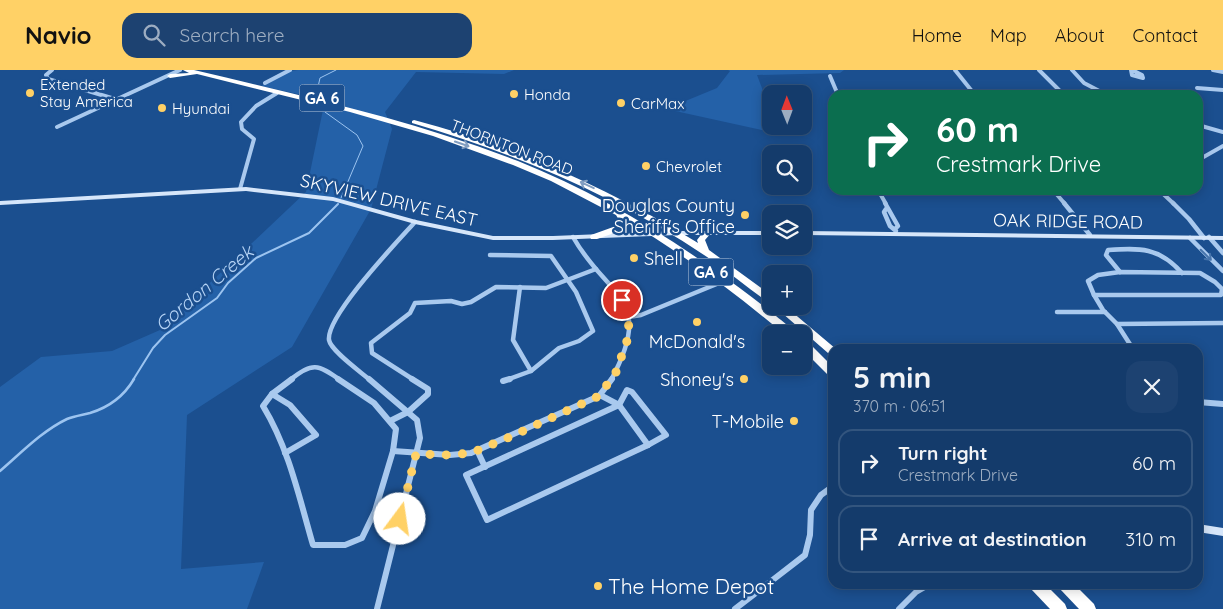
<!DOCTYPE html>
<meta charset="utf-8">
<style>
body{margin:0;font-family:Quicksand,sans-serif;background:#1d4271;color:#f1f3f6;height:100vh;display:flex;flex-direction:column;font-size:19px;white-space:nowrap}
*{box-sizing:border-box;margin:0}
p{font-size:16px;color:#9dadc1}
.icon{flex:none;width:28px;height:28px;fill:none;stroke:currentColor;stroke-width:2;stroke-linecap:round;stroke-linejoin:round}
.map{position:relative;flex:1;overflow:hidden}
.details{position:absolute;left:828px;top:274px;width:375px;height:245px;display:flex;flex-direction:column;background:#143b6b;border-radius:15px;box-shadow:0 2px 12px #0003,0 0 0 1px #33557e}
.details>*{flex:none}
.top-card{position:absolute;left:828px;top:20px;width:375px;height:105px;border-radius:15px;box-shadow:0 2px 12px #0003,0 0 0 1px #33557e;background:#0b6e4f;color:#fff;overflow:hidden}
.needle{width:32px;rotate:359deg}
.buttons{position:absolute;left:762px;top:15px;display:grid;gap:10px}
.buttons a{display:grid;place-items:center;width:50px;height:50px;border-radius:10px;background:#143b6b;box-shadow:0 2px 12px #0003,0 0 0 1px #33557e;font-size:25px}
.pin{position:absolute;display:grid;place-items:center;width:42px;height:42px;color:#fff;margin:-21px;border:2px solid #fff;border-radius:50%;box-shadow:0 1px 5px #0007}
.me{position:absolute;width:55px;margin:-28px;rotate:14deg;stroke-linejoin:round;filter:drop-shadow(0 0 4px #0008)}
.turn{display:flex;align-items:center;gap:18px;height:105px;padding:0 25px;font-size:22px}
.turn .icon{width:65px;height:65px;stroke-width:2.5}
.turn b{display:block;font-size:35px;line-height:42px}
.round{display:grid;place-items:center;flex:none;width:52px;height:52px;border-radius:15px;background:#1d4271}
.summary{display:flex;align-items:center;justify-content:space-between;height:85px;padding:0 25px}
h1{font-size:30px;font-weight:700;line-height:38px}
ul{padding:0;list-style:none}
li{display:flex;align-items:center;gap:15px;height:68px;margin:0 10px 8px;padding:0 15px;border:2px solid #33557e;border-radius:15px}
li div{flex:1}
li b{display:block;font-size:19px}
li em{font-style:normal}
header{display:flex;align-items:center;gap:30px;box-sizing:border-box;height:70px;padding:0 25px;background:#ffd166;color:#111}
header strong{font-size:24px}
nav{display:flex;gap:28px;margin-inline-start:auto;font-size:18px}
.search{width:350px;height:45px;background:#1d4271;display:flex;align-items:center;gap:12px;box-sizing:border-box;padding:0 18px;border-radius:15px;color:#9dadc1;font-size:19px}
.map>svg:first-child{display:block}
.green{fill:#2461a8}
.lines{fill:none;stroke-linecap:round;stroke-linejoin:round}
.stream-far2{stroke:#9cc4f0;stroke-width:1}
.stream-far1{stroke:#9cc4f0;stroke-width:2}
.stream{stroke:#9cc4f0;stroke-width:2.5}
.street-far2{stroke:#a9c9ee;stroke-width:4}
.street-far1{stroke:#a9c9ee;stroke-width:4.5}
.street{stroke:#a9c9ee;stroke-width:6}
.secondary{fill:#d6e6fa;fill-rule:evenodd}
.highway{fill:#fff;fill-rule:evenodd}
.oneway{stroke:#829ec1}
.oneway2{stroke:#4674ac}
.route{stroke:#ffd166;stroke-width:9;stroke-dasharray:0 16.2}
.poi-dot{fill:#ffd166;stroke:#1b4f8f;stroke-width:2}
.labels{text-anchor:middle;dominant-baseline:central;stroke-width:5;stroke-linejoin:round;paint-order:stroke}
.far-poi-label{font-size:15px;fill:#fff;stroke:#1b4f8f;text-anchor:start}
.far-street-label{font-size:15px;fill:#fff;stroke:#1b4f8f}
.shield{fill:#1b4f8f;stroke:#bbcadd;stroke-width:1}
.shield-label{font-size:16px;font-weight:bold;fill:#fff}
.street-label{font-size:18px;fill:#fff;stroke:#1b4f8f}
.poi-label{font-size:18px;fill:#fff;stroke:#1b4f8f;text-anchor:end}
.water-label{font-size:19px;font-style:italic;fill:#b5d3f5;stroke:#1b4f8f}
.near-poi-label{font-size:21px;fill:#fff;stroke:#1b4f8f;text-anchor:start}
</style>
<header>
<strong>Navio</strong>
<div class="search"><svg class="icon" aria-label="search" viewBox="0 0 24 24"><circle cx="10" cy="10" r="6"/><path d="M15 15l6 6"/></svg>Search here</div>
<nav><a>Home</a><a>Map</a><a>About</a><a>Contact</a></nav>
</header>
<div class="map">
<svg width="1223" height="539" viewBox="0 0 1223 539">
<rect width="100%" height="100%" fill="#1b4f8f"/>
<g class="green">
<polygon points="298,0 514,0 504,4 416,2 385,42 392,59 371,139 292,277 187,345 181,499 264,492 247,539 0,539 0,317 41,287 112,281 160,260 306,122 325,30 261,16 290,1"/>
<polygon points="728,0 844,0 840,3 757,5 771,42 771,56 777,56 780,64 666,39 717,18 730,1"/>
</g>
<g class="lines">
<g class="stream-far2">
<polyline points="318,17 320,8 336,0"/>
<polyline points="325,42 357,65 363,76 341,128"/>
</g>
<polyline class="stream-far1" points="133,310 153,278 165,265 217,228 228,213 256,188 309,163 338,134"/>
<path class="stream" d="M0,401C21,383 42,361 67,349C74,346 82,345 90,343C110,337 124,326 134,309"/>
<g class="street-far2">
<polyline points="52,0 46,5 48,9 115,29"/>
<polyline points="955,0 975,25"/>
<polyline points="1039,0 1064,25"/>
<polyline points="1072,0 1084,13 1107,25"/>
<polyline points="1131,0 1132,5 1143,8 1142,5 1132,0"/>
<polyline points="1213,0 1223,2"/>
<polyline points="830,6 838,25"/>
<polyline points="265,13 290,0"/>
<polyline points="1197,18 1223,20"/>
<polyline points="1198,55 1223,62"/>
<polyline points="57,57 180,0"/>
<polyline points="1200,89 1223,76"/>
<polyline points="240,119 254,69 242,59 241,52 256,36 277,23"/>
<polyline points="878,120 886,134"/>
<polyline points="1053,120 1065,134"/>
<polyline points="1159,120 1174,134"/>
</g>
<g class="street-far1">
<polyline points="885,133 898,156 895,159"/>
<polyline points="1064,133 1090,165"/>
<polyline points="1173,133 1189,149 1204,168"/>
<polyline points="886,139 884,142 890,156 896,161"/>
<path d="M573,167C608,229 656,227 611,310"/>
<polyline points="1209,167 1223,183"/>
<polyline points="1190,168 1223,201"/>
<polyline points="490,185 551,186 576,222 593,261 579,271 559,278 531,301 506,310"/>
<path d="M1120,202L1106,185L1108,180C1140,178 1159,177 1182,203"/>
<polygon points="1120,202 1200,203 1215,212 1222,219 1221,225 1094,225 1088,211 1098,205"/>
<polyline points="520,217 513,270 531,301"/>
<polyline points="1094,225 1103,240 1117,254 1223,253"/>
<polyline points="1057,242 1105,242"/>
<polyline points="629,247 641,245 724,211"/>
<polyline points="1117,254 1133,279"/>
<path d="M290,310C312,292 318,294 340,310"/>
<path d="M370,310C361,302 331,281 329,270C326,246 398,171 415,152"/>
<polyline points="414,310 372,283 371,273 410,243 415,233 451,231 462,234 471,232 496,217 546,218 596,199"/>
</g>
<g class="street">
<path d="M292,309L272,324L263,336C289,379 299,427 313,475H345L362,468L375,441L393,381"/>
<polyline points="338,309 374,333 396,359 393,381"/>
<polyline points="369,309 417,350 420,368 377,539"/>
<polyline points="503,311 510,309"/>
<polyline points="272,324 290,335 316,365 285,383"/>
<polyline points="600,325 619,335"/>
<polyline points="1198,332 1223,334"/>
<polyline points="619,335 648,375"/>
<polyline points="619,335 466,405 487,450 648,375"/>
<polyline points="619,335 627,320 632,322 666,365 648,375"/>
<polyline points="390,351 408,342 428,324 428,319 412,309"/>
<polyline points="477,380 485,397"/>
<polyline points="393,381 450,385 471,383 599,326 612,309"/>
<polyline points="735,539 805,485 810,465 811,440 821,425 832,417"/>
<polyline points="899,539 916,522 930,514"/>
</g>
<g class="secondary">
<polygon points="246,117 333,127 416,150 493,166 553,166 676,161 771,161 771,165 676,165 553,170 493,170 415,154 333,131 246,121 0,135 0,131"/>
<polygon points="804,161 1223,166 1223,170 804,165"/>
<polygon points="1198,454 1223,458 1223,466 1198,462"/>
</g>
<g class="highway">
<path d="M183,0H194C303,26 413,50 518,91C588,119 654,157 716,201C736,215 756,230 776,246C783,252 791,257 796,264H784C734,222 683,184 627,151L623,160L597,169H591L590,167L591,165L616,156L619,150L616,145L551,111L513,95L433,66L350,42L197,4L170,8L167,6L170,4L189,3Z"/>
<path d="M414,50C515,76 610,119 698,173L697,170L704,161H710L711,163L705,170L709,180L771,225V233L768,232C748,218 730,203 710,189C619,127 517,84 412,53V51Z"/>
<polygon points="774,236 785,236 836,279 832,279 832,284 828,283"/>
<polygon points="804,271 808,272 832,296 832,306 828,305 804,281"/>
<polygon points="1029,514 1045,514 1065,534 1067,539 1050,539 1031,519"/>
<polygon points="1058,514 1074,514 1094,534 1096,539 1079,539 1060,519"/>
</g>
</g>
<defs><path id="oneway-shaft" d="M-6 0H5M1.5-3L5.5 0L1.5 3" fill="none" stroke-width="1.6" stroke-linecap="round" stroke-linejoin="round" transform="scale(1.25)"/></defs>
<g class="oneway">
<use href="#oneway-shaft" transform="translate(462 74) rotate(19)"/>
<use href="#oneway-shaft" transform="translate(587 115) rotate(-155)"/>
</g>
<use class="oneway2" href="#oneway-shaft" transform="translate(1206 185) rotate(45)"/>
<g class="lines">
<polyline class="route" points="400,449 416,384 450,385 471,383 510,367 599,326 616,302 628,268 629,248 628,240 622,230"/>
</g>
<g class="poi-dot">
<circle cx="30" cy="23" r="5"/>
<circle cx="514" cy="24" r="5"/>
<circle cx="621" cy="33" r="5"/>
<circle cx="162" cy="38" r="5"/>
<circle cx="646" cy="96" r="5"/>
<circle cx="745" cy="145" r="5"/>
<circle cx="634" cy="188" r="5"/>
<circle cx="697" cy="252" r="5"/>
<circle cx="744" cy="309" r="5"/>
<circle cx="794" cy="351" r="5"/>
<circle cx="598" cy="516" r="5"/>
</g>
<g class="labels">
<g class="far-poi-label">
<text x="40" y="14">Extended<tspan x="40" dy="17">Stay America</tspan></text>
<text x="524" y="24">Honda</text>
<text x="631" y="33">CarMax</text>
<text x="172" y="38">Hyundai</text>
<text x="656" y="96">Chevrolet</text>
</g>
<g class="far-street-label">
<text transform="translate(512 77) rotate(21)">THORNTON ROAD</text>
</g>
<g class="shield">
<rect x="299.5" y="14.5" width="45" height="27" rx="4"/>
<rect x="688.5" y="188.5" width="45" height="27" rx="4"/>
</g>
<g class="shield-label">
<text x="322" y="28">GA 6</text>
<text x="711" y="202">GA 6</text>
</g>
<g class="street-label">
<text transform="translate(389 130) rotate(13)">SKYVIEW DRIVE EAST</text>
<text transform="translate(1068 151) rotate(1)">OAK RIDGE ROAD</text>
</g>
<g class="poi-label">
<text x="735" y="135">Douglas County<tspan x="735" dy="21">Sheriff's Office</tspan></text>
<text x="644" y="188" text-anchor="start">Shell</text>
<text x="697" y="271" text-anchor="middle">McDonald's</text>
<text x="734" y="309">Shoney's</text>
<text x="784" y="351">T-Mobile</text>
</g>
<g class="water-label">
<text transform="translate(204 218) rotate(-40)">Gordon Creek</text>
</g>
<g class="near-poi-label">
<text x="608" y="516">The Home Depot</text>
</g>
</g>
</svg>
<div class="buttons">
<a><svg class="needle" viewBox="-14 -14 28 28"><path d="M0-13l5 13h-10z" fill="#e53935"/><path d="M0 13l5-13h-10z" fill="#9dadc1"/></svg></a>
<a><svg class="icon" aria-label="search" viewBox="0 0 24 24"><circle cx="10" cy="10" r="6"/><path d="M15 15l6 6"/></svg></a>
<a><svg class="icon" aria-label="layers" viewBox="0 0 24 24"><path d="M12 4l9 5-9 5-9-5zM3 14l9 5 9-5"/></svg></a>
<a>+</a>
<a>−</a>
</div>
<div class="pin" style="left:622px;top:230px;background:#d93025"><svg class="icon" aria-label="arrive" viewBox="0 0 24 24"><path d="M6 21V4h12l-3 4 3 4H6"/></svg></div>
<svg class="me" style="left:400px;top:449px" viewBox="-20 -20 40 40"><circle r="19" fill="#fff"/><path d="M0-13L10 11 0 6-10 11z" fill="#ffd166"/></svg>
<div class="top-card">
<div class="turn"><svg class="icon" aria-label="right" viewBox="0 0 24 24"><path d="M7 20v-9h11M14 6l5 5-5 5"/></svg><div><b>60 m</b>Crestmark Drive</div></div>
</div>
<section class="details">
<div class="summary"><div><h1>5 min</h1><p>370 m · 06:51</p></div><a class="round"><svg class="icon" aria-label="close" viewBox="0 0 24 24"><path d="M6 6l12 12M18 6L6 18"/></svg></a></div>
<ul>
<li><svg class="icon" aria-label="right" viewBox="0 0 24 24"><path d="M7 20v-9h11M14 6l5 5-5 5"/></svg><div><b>Turn right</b><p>Crestmark Drive</p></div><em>60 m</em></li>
<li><svg class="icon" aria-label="arrive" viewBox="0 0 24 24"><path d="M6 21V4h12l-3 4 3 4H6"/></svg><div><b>Arrive at destination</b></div><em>310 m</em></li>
</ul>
</section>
</div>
